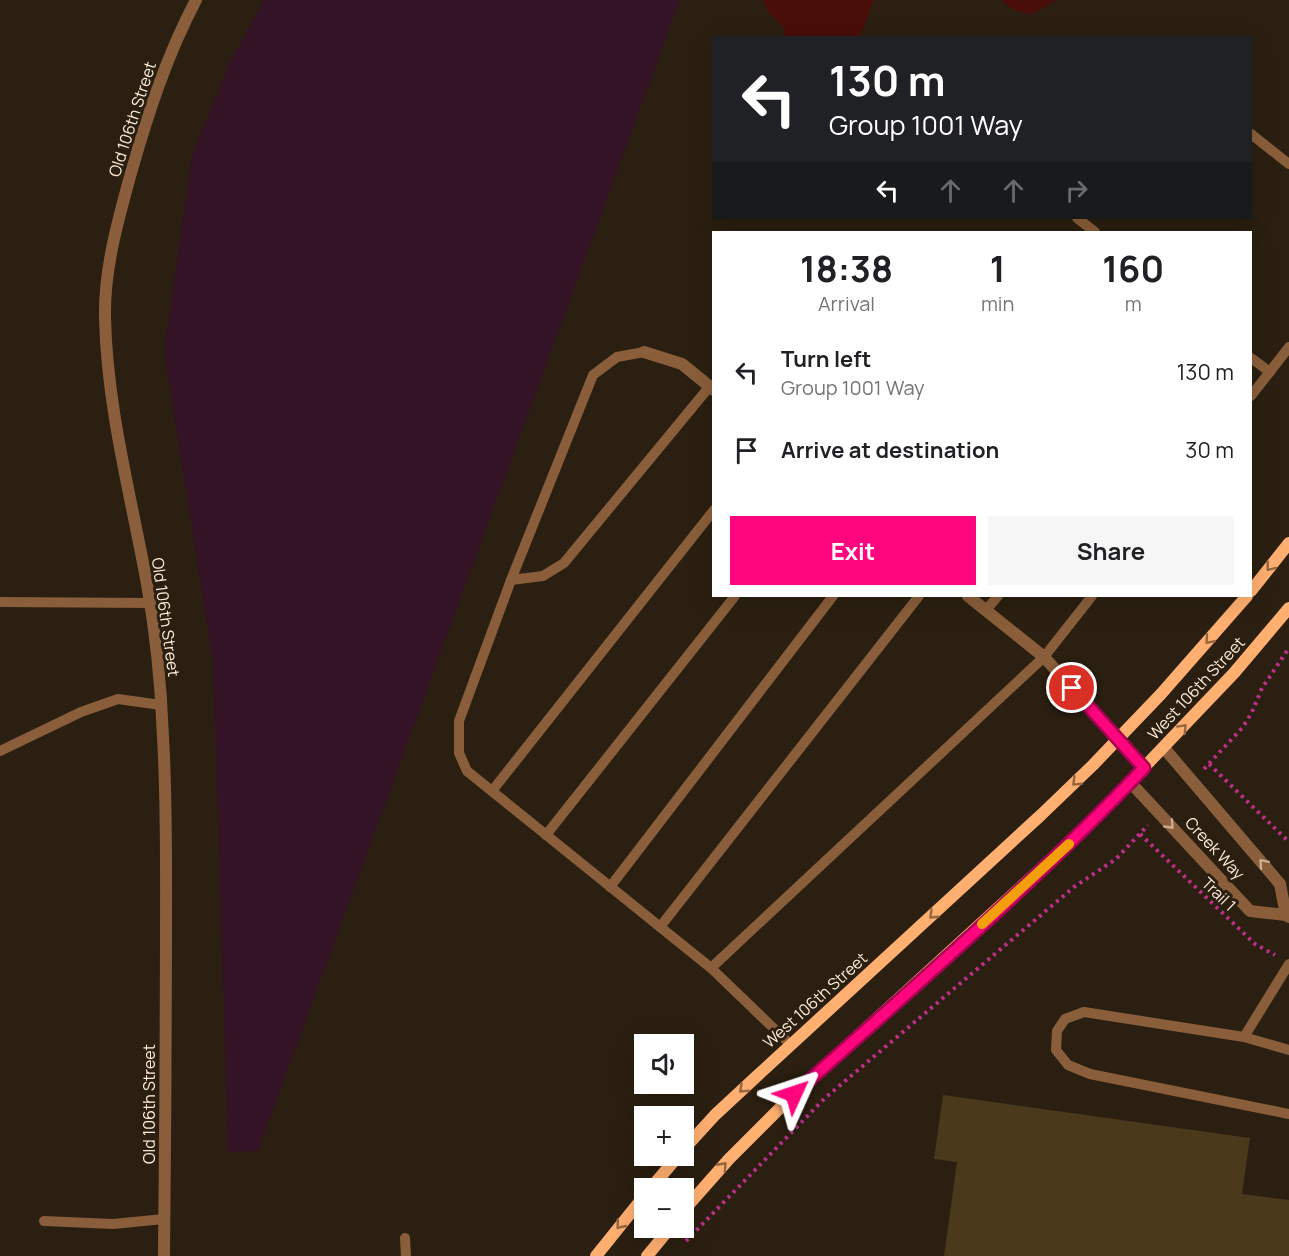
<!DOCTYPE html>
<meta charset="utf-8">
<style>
body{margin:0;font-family:Manrope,sans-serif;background:#f6f6f6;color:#202124;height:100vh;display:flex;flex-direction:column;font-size:22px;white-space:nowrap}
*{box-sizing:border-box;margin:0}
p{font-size:20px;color:#757577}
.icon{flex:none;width:33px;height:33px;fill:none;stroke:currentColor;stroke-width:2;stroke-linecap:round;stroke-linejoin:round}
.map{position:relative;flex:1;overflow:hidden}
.details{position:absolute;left:712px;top:231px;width:540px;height:366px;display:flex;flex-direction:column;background:#fff;border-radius:0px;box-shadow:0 6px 24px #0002}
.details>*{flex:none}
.guide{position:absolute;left:712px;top:36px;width:540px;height:183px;border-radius:0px;box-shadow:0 6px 24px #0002;background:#202124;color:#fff;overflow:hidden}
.controls{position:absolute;left:634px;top:1034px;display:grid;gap:12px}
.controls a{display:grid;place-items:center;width:60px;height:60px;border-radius:0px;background:#fff;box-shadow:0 6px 24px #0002;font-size:30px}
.pin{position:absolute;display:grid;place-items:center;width:51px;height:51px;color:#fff;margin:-26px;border:3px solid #fff;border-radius:50%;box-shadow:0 2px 6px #0007}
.me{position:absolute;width:66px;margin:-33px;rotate:48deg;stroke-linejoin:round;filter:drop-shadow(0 0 4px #0008)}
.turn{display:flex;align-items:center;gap:21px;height:126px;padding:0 18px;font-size:27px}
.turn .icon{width:78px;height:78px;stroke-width:2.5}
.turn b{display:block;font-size:42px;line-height:51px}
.lanes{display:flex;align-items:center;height:57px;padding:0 18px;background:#0003;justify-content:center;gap:30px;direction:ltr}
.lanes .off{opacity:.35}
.eta{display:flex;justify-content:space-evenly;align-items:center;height:102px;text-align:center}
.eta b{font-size:36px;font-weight:700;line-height:42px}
.cta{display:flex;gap:12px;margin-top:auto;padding:12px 18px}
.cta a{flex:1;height:69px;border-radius:0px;background:#ff057e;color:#fff;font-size:24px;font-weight:700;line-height:69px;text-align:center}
.cta a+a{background:#f6f6f6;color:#202124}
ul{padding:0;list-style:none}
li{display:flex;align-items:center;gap:18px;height:78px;padding:0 18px}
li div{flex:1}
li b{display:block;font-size:22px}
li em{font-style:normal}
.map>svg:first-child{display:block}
.green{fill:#341327}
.water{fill:#490d0a}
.building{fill:#4b391c}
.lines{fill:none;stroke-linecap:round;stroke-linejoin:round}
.path{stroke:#be2e8b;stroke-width:4;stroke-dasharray:3 4.5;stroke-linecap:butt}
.lane{stroke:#8a5e3a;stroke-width:10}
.street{stroke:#8a5e3a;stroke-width:12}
.secondary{stroke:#ffaf70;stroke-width:12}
.oneway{stroke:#946740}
.oneway2{stroke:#caad91}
.route-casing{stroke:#a60352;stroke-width:15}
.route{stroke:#ff057e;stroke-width:10}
.slow{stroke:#f59e0b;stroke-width:10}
.labels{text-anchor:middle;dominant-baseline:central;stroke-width:6;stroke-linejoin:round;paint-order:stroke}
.street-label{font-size:16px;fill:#ffedd9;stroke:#2a1f10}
</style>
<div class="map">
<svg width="1289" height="1256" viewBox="0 0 1289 1256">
<rect width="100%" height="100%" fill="#2a1f10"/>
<polygon class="green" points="264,0 680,0 258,1151 228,1152 213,662 164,352 192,154 232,58"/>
<g class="water">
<polygon points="763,0 874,0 860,37 784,38 785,29 768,12"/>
<polygon points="1001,0 1057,0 1031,15 1012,9"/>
</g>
<polygon class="building" points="943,1095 1250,1138 1242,1194 1289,1200 1289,1256 944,1256 957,1162 934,1159"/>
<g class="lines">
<g class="path">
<polyline points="1209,764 1289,842"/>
<polyline points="1204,769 1243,727 1252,712 1262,688 1289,648"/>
<polyline points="1140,834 1255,944 1275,955"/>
<polyline points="686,1241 825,1098 1074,887 1116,859 1148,825"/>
</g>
<g class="lane">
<polyline points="1251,134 1289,164"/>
<polyline points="1077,218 1095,232"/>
<polyline points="644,352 617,357 593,375 511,580 459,721 459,753 467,771 711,968 791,1045"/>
<polyline points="1251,358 1270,372"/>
<polyline points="1251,396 1289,347"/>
<polyline points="511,580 543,576 564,563 710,386"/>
<polyline points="0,602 149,603"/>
<polyline points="986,610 998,596"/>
<polyline points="0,751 81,712 118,699 161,705"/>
<polyline points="492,791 714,510"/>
<polyline points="546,835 735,596"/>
<polyline points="610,887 833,596"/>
<polyline points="660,927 919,596"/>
<polyline points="711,968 1044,657 1092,596"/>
<polyline points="1244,1037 1289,964"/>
<polyline points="1289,1050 1244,1037 1084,1012 1065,1019 1057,1031 1056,1050 1068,1065 1090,1074 1289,1114"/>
<polyline points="44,1221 113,1224 164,1219"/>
<polyline points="405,1238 406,1256"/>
</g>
<g class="street">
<polyline points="644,352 682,364 714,390"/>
<polyline points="968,596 1044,657 1144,768"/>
<polyline points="1164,748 1280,884 1286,915"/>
<polyline points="1130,782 1250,911 1286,915 1289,917"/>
<path d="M164,1256C165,1151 166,1047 166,942C166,874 167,805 163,737C161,685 156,634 147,584C131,496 107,408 105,318C104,269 118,220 131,173C148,113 167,55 196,0"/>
</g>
<g class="secondary">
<polyline points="1251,591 1289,543"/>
<polyline points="684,1149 715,1115 757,1076 1041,815 1093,765 1161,694 1247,596"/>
<polyline points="651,1188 679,1155"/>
<polyline points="684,1210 729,1159 794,1094 1091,823 1234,673 1289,608"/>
<polyline points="596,1256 645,1195"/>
<polyline points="647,1256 671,1227"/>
</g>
</g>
<defs><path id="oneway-chevron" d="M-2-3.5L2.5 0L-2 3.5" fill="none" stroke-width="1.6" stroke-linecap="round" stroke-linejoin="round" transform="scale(1.5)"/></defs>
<g class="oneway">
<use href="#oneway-chevron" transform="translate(1270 567) rotate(128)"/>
<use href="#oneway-chevron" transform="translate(1209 640) rotate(131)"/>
<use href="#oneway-chevron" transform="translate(1183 728) rotate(-47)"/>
<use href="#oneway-chevron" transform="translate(1076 782) rotate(136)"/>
<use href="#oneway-chevron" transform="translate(933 915) rotate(137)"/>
<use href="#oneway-chevron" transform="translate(743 1089) rotate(137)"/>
<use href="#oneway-chevron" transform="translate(723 1166) rotate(-48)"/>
<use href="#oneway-chevron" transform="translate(620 1225) rotate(129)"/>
</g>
<g class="oneway2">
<use href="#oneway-chevron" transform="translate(1170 825) rotate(47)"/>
<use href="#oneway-chevron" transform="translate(1263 863) rotate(-131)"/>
</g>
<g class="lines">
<defs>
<path id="route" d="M794,1094C913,988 1034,883 1144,768L1072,688"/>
</defs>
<use href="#route" class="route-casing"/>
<use href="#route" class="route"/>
<polyline class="slow" points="982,924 1069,844"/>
</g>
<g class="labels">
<g class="street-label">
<text transform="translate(132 119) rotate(-72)">Old 106th Street</text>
<text transform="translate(166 617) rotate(82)">Old 106th Street</text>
<text transform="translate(1196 688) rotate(-47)">West 106th Street</text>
<text transform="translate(1215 848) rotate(47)">Creek Way</text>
<text transform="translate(1219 894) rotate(44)">Trail 1</text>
<text transform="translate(815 1000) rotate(-42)">West 106th Street</text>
<text transform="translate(149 1104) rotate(-90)">Old 106th Street</text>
</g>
</g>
</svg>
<div class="controls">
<a><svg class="icon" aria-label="sound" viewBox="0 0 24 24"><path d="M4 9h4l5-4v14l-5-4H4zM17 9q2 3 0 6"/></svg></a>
<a>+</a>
<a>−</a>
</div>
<div class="pin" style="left:1072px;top:688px;background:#d93025"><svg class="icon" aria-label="arrive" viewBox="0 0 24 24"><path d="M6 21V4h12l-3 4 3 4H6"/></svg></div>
<svg class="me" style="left:794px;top:1094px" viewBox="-20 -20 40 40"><path d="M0-17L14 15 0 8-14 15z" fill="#ff057e" stroke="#fff" stroke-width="4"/></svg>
<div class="guide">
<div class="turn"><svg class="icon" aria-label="left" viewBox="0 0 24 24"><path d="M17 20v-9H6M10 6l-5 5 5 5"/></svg><div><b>130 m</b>Group 1001 Way</div></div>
<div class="lanes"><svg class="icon" aria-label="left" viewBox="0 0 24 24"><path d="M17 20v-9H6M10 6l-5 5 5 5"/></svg><svg class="icon off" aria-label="ahead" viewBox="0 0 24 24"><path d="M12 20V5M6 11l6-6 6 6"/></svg><svg class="icon off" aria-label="ahead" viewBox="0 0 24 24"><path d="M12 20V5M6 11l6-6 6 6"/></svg><svg class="icon off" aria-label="right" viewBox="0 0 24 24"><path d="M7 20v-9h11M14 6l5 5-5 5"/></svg></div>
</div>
<section class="details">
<div class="eta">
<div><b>18:38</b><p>Arrival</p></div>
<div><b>1</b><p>min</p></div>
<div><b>160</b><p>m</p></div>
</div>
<ul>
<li><svg class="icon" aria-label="left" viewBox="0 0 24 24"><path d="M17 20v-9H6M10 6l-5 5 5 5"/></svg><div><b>Turn left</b><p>Group 1001 Way</p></div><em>130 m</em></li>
<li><svg class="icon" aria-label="arrive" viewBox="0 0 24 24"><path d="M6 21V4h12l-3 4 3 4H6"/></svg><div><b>Arrive at destination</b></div><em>30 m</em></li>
</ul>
<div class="cta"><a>Exit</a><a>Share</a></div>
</section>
</div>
